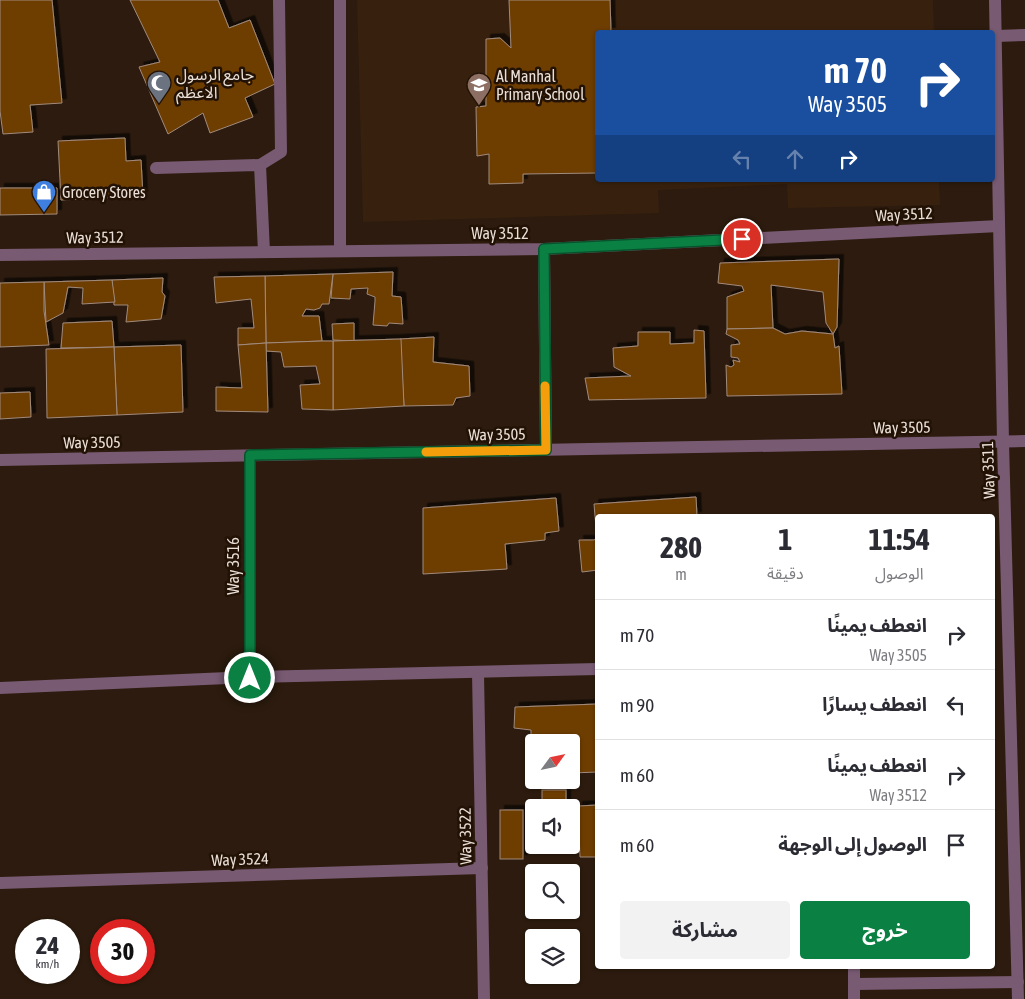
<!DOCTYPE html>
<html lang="ar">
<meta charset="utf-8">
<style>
body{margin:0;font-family:"Asap Condensed","Noto Sans Arabic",sans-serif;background:#f2f2f3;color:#2b2b33;direction:rtl;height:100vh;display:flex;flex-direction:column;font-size:19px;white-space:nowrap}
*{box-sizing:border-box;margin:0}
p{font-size:16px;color:#7c7c81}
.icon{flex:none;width:28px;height:28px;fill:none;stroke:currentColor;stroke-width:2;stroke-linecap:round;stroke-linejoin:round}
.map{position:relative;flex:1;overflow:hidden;direction:ltr}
.details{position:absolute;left:595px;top:514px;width:400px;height:455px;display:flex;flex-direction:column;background:#fff;border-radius:5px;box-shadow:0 1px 4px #0004;direction:rtl}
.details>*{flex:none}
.hud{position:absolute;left:595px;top:30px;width:400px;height:152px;border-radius:5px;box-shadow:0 1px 4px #0004;direction:rtl;background:#1a4fa0;color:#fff;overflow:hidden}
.needle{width:32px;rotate:57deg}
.controls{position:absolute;left:525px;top:734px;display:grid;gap:10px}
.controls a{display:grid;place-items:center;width:55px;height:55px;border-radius:5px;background:#fff;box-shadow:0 1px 4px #0004;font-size:25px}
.speed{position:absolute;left:15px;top:919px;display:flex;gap:10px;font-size:25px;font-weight:700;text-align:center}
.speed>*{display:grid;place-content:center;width:65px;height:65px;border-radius:50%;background:#fff;box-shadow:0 1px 4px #0004;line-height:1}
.speed small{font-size:12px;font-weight:400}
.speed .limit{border:8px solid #d22;background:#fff;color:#111}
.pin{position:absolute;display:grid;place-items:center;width:42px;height:42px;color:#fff;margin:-21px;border:2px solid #fff;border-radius:50%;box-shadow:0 1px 5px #0007}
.me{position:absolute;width:55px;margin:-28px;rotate:0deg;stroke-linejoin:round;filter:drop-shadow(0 0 4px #0008)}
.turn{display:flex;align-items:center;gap:18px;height:105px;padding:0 25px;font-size:22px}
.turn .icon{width:65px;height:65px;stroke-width:2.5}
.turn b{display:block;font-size:35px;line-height:42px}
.lanes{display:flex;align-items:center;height:48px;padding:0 25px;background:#0003;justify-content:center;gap:25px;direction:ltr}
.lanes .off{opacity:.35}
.eta{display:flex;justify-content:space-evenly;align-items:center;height:85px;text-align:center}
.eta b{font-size:30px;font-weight:700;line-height:35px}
.primary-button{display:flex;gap:10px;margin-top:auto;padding:10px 25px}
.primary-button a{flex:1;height:58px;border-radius:5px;background:#0b8043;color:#fff;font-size:20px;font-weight:700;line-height:58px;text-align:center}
.primary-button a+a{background:#f2f2f3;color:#2b2b33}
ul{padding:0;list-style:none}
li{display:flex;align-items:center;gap:15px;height:70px;padding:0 25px;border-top:1px solid #e1e1e2}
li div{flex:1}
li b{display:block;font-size:19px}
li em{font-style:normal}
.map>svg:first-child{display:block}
.built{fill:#37210e}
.building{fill:#6e3c06;stroke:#a18b7b;filter:url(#shadow)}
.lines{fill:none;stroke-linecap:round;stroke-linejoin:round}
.minor{stroke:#785a72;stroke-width:12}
.route-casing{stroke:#07532c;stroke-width:12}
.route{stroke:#0b8043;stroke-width:9}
.slow{stroke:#f59e0b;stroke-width:9}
.labels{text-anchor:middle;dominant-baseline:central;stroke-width:5;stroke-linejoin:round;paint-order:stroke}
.poi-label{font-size:16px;fill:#ebe0d7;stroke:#221205;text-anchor:start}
.street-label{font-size:16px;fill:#ebe0d7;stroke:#221205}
</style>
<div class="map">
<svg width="1025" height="999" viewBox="0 0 1025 999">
<defs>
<filter id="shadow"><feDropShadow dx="4.5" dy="-4.5" stdDeviation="0" flood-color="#0009"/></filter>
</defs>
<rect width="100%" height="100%" fill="#2c1b0e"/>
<polygon class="built" points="357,0 933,0 934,32 598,32 598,180 939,180 940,205 788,208 787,184 658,190 659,213 363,222"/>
<g class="building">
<polygon points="0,0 52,0 62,103 30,105 33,132 3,134 0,111"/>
<polygon points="130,0 218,0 229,28 250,20 275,84 245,98 253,117 210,133 203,113 168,134 139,67 160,62"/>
<polygon points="509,0 610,0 611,32 598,32 598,173 523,174 523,183 489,184 489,154 477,156 476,107 486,106 486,39 500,38 511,48"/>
<polygon points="125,138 126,161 141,160 143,196 61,200 58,141"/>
<polygon points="0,188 57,188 57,214 0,215"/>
<polygon points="839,259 837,327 833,334 826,323 823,292 771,285 773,328 727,329 727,297 744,291 742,286 718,283 720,263"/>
<polygon points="393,272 392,296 401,297 403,324 389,323 387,326 373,325 375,301 375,297 367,294 368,288 351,289 350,299 331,298 333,274"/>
<polygon points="333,274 329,304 322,304 320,308 314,310 306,309 302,316 319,316 322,341 266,343 265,276"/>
<polygon points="265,276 266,343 238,345 238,328 254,328 251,299 216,303 214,277"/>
<polygon points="163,278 162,292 165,296 161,319 126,322 128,305 114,305 112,280"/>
<polygon points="112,280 115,302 82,304 83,288 68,287 63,313 46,322 44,282"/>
<polygon points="44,282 44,311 49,345 0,347 0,283"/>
<polygon points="112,321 114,347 61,348 63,323"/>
<polygon points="354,323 354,341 333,340 332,324"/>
<polygon points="773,328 785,334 802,331 833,334 835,348 839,346 842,394 727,396 726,365 731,367 734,365 733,360 740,362 738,358 731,357 731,345 740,344 738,340 726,334 727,329"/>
<polygon points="694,330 704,331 706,398 589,400 585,378 631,376 614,367 613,348 638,346 638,332 670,332 670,344 694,343"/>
<polygon points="434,337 433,362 469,366 470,396 456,398 453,405 404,406 400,339"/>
<polygon points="401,339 404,406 333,410 333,341"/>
<polygon points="322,341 333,341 333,410 302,409 300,385 320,384 316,366 284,367 281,352 266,351 266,343"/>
<polygon points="266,343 268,412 216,411 216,387 242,388 238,345"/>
<polygon points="181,345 183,412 117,415 114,347"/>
<polygon points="114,347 117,415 47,418 46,349"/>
<polygon points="30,392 31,417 0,419 0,393"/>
<polygon points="696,497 697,516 598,516 598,528 596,528 594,504"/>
<polygon points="556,498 559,531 545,533 545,540 505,544 507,569 423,574 423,508"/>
<polygon points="598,537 598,570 582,572 579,540 594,540"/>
<polygon points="598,704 598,772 571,773 571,742 534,742 534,773 531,774 531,730 514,728 515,707"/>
<rect x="542" y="790" width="24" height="18"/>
<polygon points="598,805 598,857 580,857 578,806"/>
<rect x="500" y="810" width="23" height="49"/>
</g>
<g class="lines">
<g class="minor">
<polyline points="340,0 340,250"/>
<polyline points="995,0 1003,442 1018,999"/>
<polyline points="996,36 1025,35"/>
<polyline points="260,165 281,152 279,0"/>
<polyline points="156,168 260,165 264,252"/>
<polyline points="544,249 546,450"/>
<polyline points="0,255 544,249 999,226"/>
<polyline points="250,455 250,677"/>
<polyline points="0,460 1025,441"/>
<polyline points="478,673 484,999"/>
<polyline points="0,688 250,677 598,669"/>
<polyline points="0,883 482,868"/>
<polyline points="854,966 854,999"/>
<polyline points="854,984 1018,982"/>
</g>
</g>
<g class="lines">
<defs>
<polyline id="route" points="250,678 250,455 546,450 544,249 742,239"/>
</defs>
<use href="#route" class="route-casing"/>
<use href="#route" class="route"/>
<polyline class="slow" points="426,452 546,450 545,386"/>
</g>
<defs>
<symbol id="mosque-pin" viewBox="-11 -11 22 30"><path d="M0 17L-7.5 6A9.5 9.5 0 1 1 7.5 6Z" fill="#6b7280" stroke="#221205"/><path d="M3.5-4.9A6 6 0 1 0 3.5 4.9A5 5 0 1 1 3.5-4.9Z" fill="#fff"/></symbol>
<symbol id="school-pin" viewBox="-11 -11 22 30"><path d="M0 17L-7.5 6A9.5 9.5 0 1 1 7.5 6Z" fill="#8d6e63" stroke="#221205"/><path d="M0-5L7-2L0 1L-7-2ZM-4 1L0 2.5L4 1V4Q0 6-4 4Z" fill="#fff"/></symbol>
<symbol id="shop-pin" viewBox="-11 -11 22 30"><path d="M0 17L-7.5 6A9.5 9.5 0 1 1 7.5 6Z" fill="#3f7fe0" stroke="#221205"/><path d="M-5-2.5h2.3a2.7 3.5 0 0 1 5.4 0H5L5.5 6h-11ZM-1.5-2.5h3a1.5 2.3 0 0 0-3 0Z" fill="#fff"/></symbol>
</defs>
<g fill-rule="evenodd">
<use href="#mosque-pin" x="145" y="69" width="28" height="38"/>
<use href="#school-pin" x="465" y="71" width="28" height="38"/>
<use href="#shop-pin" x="30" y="178" width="28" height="38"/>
</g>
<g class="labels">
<g class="poi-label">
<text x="176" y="74">جامع الرسول<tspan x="176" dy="18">الاعظم</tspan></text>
<text x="496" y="76">Al Manhal<tspan x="496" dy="18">Primary School</tspan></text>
<text x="62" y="192">Grocery Stores</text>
</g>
<g class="street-label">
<text transform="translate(904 214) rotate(-3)">Way 3512</text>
<text x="500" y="233">Way 3512</text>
<text transform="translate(95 237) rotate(-1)">Way 3512</text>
<text transform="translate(902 427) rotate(-1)">Way 3505</text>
<text transform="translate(497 434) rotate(-1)">Way 3505</text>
<text transform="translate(92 442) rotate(-1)">Way 3505</text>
<text transform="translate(988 470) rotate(-92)">Way 3511</text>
<text transform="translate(233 566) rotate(-90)">Way 3516</text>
<text transform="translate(465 836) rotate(-91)">Way 3522</text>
<text transform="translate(240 859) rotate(-2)">Way 3524</text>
</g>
</g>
</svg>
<div class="controls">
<a><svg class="needle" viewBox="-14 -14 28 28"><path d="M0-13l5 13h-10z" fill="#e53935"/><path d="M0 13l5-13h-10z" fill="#7c7c81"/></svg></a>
<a><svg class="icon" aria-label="sound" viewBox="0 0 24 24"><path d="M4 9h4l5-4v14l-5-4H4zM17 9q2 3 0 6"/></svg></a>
<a><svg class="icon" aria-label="search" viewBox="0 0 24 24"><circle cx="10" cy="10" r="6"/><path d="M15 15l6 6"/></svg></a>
<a><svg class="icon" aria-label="layers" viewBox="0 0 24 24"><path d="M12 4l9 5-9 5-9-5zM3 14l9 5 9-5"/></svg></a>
</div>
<div class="speed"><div>24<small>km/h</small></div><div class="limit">30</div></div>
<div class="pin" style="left:742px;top:239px;background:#d93025"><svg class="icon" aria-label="arrive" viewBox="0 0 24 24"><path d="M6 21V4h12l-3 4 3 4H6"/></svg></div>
<svg class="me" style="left:250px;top:678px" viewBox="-20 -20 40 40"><circle r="17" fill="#0b8043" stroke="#fff" stroke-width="3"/><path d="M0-11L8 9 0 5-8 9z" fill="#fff"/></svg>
<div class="hud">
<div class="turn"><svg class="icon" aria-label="right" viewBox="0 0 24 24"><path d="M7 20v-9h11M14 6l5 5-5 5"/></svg><div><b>70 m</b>Way 3505</div></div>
<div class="lanes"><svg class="icon off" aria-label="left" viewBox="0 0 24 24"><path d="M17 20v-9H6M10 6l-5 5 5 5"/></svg><svg class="icon off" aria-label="ahead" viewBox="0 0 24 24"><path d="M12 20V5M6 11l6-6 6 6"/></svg><svg class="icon" aria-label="right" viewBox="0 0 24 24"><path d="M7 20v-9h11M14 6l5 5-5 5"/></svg></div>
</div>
<section class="details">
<div class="eta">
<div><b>11:54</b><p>الوصول</p></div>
<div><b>1</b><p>دقيقة</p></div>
<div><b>280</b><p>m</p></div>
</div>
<ul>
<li><svg class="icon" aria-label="right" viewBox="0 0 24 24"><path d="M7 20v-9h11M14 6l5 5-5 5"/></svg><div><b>انعطف يمينًا</b><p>Way 3505</p></div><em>70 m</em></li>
<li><svg class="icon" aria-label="left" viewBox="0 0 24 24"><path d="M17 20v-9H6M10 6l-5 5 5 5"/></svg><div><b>انعطف يسارًا</b></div><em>90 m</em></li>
<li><svg class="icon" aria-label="right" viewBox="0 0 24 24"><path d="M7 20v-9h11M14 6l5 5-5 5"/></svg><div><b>انعطف يمينًا</b><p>Way 3512</p></div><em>60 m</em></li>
<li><svg class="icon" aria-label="arrive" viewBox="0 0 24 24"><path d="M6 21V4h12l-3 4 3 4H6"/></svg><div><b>الوصول إلى الوجهة</b></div><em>60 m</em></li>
</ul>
<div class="primary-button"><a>خروج</a><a>مشاركة</a></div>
</section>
</div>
